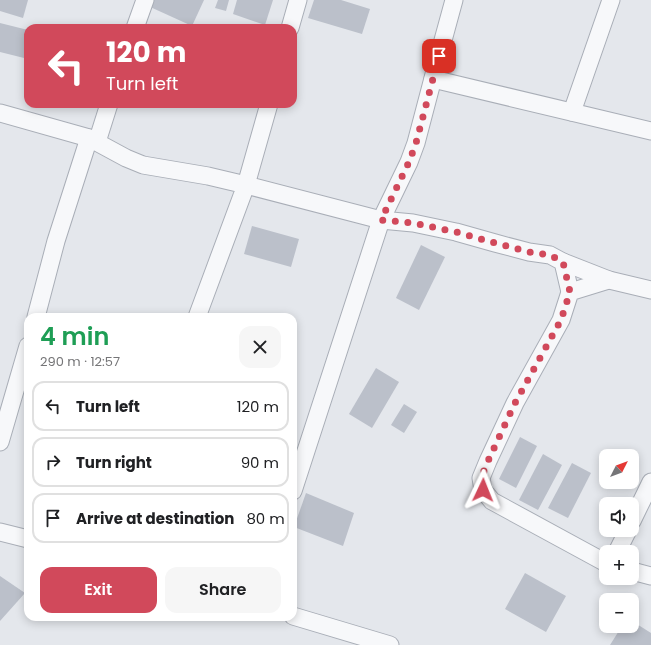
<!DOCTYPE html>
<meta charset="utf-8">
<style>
body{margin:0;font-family:Poppins,sans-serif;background:#f6f6f6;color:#202124;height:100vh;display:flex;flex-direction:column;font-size:15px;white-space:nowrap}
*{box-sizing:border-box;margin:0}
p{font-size:13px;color:#757577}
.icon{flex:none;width:22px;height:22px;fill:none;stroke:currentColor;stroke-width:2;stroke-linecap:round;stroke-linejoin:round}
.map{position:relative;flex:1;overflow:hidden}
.details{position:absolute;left:24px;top:313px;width:273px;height:308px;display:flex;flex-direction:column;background:#fff;border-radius:12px;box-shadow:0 2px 10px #0003}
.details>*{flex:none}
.hud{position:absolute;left:24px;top:24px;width:273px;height:84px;border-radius:12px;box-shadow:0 2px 10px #0003;background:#d1495b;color:#fff;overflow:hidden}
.needle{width:26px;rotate:48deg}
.buttons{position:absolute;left:599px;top:449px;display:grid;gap:8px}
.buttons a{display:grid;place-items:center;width:40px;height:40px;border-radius:8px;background:#fff;box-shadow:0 2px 10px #0003;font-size:20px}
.pin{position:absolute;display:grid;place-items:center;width:34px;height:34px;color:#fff;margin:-17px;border-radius:8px;box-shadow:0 2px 6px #0006}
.me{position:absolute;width:44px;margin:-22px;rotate:2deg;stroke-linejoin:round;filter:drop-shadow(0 0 3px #0008)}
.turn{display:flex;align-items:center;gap:14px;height:84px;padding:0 16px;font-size:18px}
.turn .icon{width:52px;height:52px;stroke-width:2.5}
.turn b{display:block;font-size:28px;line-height:34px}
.round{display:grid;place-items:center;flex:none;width:42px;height:42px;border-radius:12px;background:#f6f6f6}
.head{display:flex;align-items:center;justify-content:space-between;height:68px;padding:0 16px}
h1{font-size:24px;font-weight:600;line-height:30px;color:#1e9e55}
.primary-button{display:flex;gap:8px;margin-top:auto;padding:8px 16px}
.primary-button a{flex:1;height:46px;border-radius:12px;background:#d1495b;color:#fff;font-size:16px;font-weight:600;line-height:46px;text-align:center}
.primary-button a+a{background:#f6f6f6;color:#202124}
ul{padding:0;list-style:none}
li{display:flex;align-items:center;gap:12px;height:50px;margin:0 8px 6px;padding:0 8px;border:2px solid #e0e0e0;border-radius:12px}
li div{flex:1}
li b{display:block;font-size:15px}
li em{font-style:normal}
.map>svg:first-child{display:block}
.building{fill:#bbc0ca}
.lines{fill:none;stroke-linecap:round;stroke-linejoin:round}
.minor-casing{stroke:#a9aeb7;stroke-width:19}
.minor{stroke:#f7f8fa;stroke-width:17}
.route{stroke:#d1495b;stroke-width:7;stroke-dasharray:0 12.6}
</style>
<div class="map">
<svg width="651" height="645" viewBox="0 0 651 645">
<rect width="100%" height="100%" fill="#e4e7ec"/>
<g class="building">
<polygon points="0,0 28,0 23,18 0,11"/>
<polygon points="151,0 204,0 192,26 148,6"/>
<polygon points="218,0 229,0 226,11 215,8"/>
<polygon points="237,0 273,0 265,25 233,14"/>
<polygon points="314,0 341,0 370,9 362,34 308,18"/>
<polygon points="0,23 28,30 28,59 0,52"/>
<polygon points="252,226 299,239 291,267 244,254"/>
<polygon points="421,245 445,257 419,310 396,298"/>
<polygon points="376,368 399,382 372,428 349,414"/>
<polygon points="404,404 417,412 404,433 391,425"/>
<polygon points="520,437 537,446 516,488 499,479"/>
<polygon points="543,454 562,465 538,510 519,500"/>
<polygon points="572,463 591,473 568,518 548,508"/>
<polygon points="306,493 354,513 343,546 294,527"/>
<polygon points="525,573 566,596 546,632 505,609"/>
<polygon points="0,576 25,593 0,621"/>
<polygon points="632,621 651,633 651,645 610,645 622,626 632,626"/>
</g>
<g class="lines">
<defs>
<g id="minor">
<polyline points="135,28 145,0"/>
<polyline points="290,28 298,0"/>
<polyline points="433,79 651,131"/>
<polyline points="269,104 246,185 381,220 413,223 456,232 495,243 529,252 550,255 563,262 570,292"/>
<polyline points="572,112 611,0"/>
<polyline points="0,113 89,138 126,158 143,165 208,176 246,185 197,317"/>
<polyline points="97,142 109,104"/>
<polyline points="563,262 609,280"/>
<polyline points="36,317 56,241 89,138"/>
<polyline points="0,442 28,346"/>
<polyline points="293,491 381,220 409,162 416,143 442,44 454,0"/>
<polyline points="632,521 651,482"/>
<polyline points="0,532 28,539"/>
<polyline points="617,552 628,530"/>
<polyline points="606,563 492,501 483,490 481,478 488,461 515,403 561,320 570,292 609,280 651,290"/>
<polyline points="632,571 651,576"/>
<polyline points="293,616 390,645"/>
</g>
</defs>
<use href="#minor" class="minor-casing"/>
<use href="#minor" class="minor"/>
</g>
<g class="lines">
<polyline class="route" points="439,56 416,143 409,162 381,220 413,223 456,232 495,243 529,252 550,255 563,262 570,292 561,320 515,403 488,461 481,478 483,490"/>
</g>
</svg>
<div class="buttons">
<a><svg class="needle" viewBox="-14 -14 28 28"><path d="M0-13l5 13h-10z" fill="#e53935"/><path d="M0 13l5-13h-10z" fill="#757577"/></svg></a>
<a><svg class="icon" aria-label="sound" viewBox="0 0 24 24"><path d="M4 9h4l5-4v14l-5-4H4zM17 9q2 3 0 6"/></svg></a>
<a>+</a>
<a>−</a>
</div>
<div class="pin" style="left:439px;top:56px;background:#d93025"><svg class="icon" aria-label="arrive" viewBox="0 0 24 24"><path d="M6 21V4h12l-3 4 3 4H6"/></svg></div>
<svg class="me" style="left:483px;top:490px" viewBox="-20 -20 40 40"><path d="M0-17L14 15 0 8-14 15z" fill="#d1495b" stroke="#fff" stroke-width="4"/></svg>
<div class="hud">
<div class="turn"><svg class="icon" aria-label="left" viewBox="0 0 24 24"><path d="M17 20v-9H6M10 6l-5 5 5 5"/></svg><div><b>120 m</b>Turn left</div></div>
</div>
<section class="details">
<div class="head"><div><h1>4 min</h1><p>290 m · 12:57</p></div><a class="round"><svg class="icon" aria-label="close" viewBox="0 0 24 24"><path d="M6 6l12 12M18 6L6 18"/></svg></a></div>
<ul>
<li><svg class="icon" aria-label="left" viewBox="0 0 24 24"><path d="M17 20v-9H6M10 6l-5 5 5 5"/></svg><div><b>Turn left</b></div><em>120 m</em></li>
<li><svg class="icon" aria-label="right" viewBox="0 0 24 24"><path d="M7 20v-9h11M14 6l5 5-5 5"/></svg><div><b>Turn right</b></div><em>90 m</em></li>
<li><svg class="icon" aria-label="arrive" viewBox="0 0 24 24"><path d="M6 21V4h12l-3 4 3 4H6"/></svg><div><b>Arrive at destination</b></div><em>80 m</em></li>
</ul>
<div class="primary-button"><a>Exit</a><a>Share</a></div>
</section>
</div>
